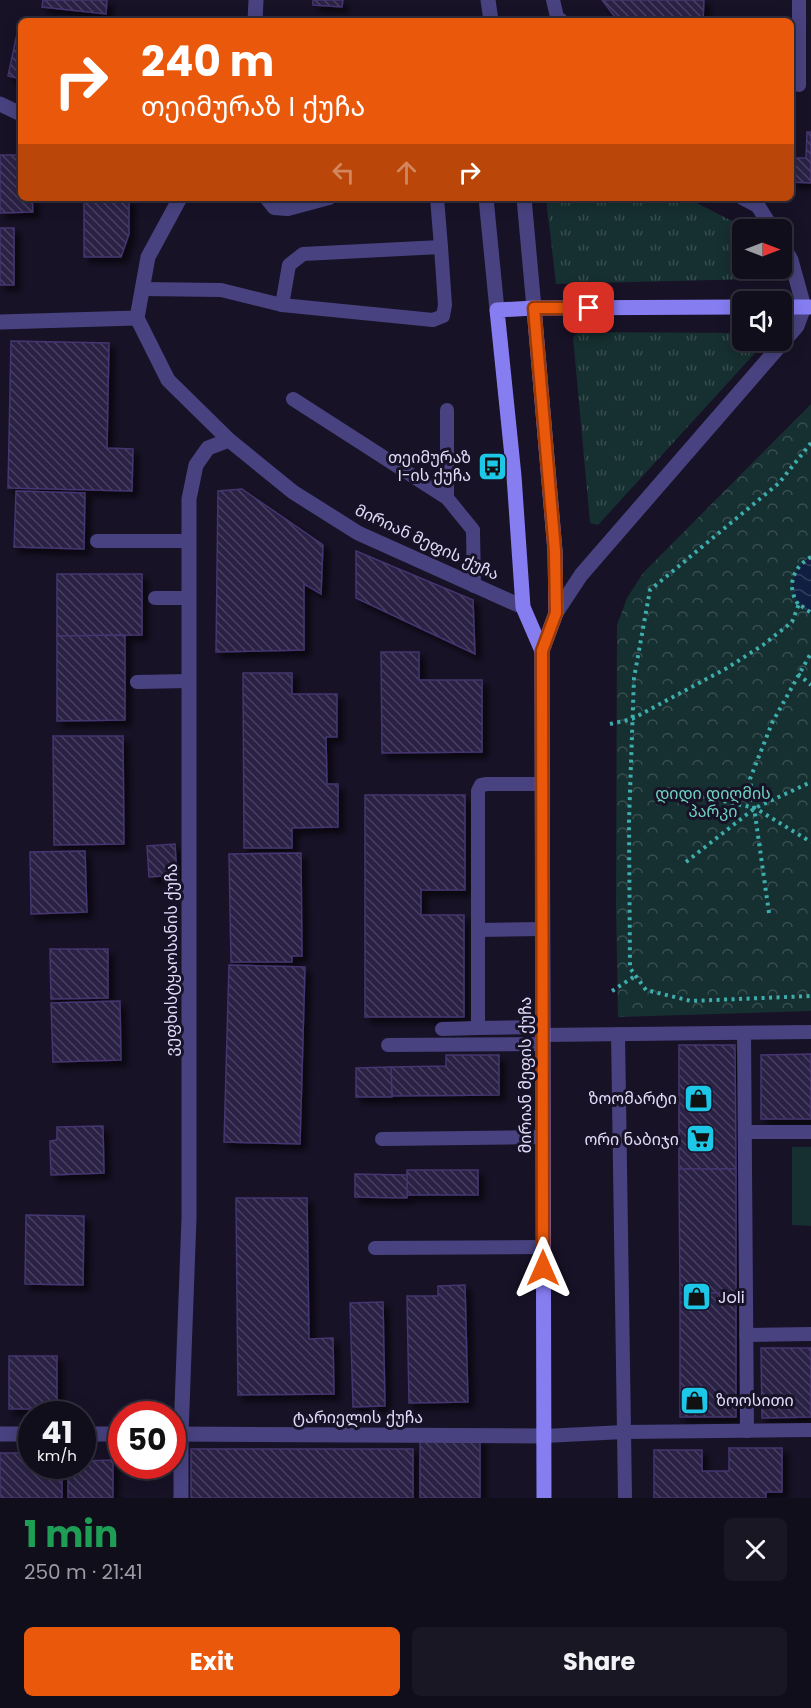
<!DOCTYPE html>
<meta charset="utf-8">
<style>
body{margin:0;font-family:Poppins,"Noto Sans Georgian",sans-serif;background:#1a1725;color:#f1f3f6;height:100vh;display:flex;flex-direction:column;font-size:22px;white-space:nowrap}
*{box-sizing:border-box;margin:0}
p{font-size:20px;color:#9c9ca3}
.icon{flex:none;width:33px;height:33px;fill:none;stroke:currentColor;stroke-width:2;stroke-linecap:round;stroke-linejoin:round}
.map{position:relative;height:1498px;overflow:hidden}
.details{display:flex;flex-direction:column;background:#110e1c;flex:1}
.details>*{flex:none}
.hud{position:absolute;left:18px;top:18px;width:776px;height:183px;border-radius:9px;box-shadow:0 3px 15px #0003,0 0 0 2px #302e3b;background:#ea580c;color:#fff;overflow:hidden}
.needle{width:39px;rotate:90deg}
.controls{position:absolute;left:732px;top:219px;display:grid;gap:12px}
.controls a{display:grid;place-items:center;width:60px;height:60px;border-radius:9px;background:#110e1c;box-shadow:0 3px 15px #0003,0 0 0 2px #302e3b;font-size:30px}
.speed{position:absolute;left:18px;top:1401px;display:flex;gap:12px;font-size:30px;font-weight:700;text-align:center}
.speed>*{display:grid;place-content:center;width:78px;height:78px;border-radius:50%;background:#110e1c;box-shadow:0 3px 15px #0003,0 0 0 2px #302e3b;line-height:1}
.speed small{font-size:15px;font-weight:400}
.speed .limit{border:9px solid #d22;background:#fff;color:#111}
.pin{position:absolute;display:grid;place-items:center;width:51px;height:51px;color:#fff;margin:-26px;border-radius:12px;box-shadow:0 3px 9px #0006}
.me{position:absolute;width:66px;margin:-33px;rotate:0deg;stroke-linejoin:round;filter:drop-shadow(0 0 4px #0008)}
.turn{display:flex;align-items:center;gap:21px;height:126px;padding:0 24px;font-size:27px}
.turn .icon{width:78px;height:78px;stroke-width:2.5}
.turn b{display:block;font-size:42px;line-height:51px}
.lanes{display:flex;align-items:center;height:57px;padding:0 24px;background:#0003;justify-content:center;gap:30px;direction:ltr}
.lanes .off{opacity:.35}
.round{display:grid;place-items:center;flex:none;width:63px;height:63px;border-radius:9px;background:#1a1725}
.summary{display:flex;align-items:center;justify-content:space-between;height:102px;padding:0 24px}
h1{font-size:36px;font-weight:700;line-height:45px;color:#1e9e55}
.button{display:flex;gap:12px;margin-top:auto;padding:12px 24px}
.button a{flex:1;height:69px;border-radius:9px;background:#ea580c;color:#fff;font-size:24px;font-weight:700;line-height:69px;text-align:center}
.button a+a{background:#1a1725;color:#f1f3f6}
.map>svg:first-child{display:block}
.grass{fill:url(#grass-tufts)}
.park{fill:url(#park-crowns)}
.pitch{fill:#162f30}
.water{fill:url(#water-waves)}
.building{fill:url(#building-back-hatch);stroke:#44356f;stroke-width:1.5;filter:url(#shadow)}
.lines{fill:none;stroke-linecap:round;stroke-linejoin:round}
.path{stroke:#3daead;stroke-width:4;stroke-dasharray:3 4.5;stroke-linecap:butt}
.service{stroke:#484380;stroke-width:14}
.minor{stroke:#484380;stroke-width:15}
.tertiary{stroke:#484380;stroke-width:15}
.secondary{stroke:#867df1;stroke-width:15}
.route-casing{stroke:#983908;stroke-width:15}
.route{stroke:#ea580c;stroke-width:10}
.labels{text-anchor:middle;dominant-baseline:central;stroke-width:6;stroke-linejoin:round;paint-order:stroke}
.poi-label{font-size:16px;fill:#e1dcfb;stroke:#171226;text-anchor:end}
.street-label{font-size:16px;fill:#e1dcfb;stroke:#171226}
.park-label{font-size:16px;fill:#6ed4c1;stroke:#171226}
</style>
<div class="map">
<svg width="811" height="1498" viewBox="0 0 811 1498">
<defs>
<pattern id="grass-tufts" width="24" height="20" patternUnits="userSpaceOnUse" patternTransform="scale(1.5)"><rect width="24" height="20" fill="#162f30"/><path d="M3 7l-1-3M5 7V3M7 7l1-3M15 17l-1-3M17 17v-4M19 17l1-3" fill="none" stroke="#384d4f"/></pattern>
<pattern id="park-crowns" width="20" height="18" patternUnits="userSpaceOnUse" patternTransform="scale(1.5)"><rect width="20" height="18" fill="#162f30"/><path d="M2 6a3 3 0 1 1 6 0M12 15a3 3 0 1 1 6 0" fill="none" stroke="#384d4f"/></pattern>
<pattern id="water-waves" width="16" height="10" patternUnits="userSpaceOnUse" patternTransform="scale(1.5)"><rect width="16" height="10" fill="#101f41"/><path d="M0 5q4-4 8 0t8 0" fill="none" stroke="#323f5d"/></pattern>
<pattern id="building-back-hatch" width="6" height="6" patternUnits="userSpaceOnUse" patternTransform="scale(1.5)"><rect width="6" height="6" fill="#2a2045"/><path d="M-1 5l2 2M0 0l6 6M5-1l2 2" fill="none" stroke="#494061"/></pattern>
<filter id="shadow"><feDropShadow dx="5.5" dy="5.5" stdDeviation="3" flood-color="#0009"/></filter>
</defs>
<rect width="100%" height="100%" fill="#171226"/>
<g class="grass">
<polygon points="546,198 687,198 732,221 742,233 742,268 760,269 753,279 556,284"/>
<polygon points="578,332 742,333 742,340 766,341 598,525 590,523 573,337"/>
</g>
<polygon class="park" points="811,404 811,1011 618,1017 616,906 617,625 627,598 643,573"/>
<polygon class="pitch" points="792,1147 811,1147 811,1226 792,1225"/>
<path class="water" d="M811,557V613C786,600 787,570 811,557Z"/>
<g class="building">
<polygon points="43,0 107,0 106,14 42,7"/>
<polygon points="313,0 343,0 342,7 313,5"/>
<polygon points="602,0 704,0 703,21 618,21"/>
<polygon points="18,29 21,30 21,79 8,76"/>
<polygon points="807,132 811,132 811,183 791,182 791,158 806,158"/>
<polygon points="0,155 21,155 21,198 32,198 33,212 0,213"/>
<polygon points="84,198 129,198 129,234 121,257 84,257"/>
<rect x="0" y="228" width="14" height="57"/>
<polygon points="11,341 109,343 107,448 133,449 132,491 8,488"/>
<polygon points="242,489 323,545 321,594 304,584 304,650 216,652 218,491"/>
<polygon points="16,491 85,493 84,549 14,547"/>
<polygon points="356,551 473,600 475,654 356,598"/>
<polygon points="57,574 142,574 142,635 57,636"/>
<polygon points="125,635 125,720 57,721 57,636"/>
<polygon points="381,652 419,652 419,680 482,680 482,752 382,753"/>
<polygon points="243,673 292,673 292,694 337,694 337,737 326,737 327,784 338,784 338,827 292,828 292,848 244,848"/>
<polygon points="53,736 123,736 124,844 54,845"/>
<polygon points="365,795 465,795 465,890 421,890 421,915 464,915 464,1017 365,1017"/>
<polygon points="175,844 177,875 149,877 147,846"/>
<polygon points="85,851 87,912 31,914 30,852"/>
<polygon points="301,853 302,956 292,956 292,962 231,962 229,854"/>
<polygon points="50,949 108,949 108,998 51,999"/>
<polygon points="229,965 305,967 300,1144 224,1142"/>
<polygon points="120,1001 121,1060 53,1062 51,1003"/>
<polygon points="679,1045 735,1045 736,1169 679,1169"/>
<polygon points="811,1054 811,1119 761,1119 761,1055"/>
<polygon points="446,1055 499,1055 499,1095 392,1096 391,1067 446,1066"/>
<polygon points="391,1067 392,1097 356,1097 356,1068"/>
<polygon points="103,1126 104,1173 51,1175 50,1141 57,1140 57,1127"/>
<polygon points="679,1169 736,1169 736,1293 680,1293"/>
<rect x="407" y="1170" width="71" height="25"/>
<polygon points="355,1174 407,1175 407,1198 355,1197"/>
<polygon points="236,1198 307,1198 309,1339 333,1338 334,1394 238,1395"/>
<polygon points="26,1215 84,1216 83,1285 25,1284"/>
<polygon points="465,1285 468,1402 409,1403 407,1296 438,1296 438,1286"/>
<rect x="680" y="1293" width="56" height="124"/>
<polygon points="383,1302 385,1406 353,1407 350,1303"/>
<polygon points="761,1348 811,1348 811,1417 762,1418"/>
<rect x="9" y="1356" width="48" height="53"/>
<rect x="420" y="1438" width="60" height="60"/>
<polygon points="729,1448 782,1448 782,1492 766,1492 766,1498 654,1498 654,1450 702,1450 702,1471 729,1471"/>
<rect x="191" y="1449" width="222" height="49"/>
<polygon points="0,1453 32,1453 32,1466 62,1466 62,1498 0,1498"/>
<polygon points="113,1460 113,1498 68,1498 68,1466 82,1466 82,1461"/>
</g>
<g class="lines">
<g class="path">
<polyline points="811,443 779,483 650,590 634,678 629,821 630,968 646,990 691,1001 811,996"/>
<path d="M798,604C786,586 793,567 811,557"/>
<polyline points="798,674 811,685"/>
<polyline points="610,724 632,719 727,668 763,645 792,622 799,604 811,613"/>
<polyline points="687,793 755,808 811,842"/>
<polyline points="686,862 755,808 811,782"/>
<polyline points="769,913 750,779 772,723 811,653"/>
<polyline points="612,991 635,976"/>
</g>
<g class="service">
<polyline points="553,0 557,17 562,21"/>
<polyline points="799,85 799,0"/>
<polyline points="266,198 274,208 288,209 329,198"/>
<polyline points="142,289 221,290 282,305 289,265 303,254 441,247 437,198"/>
<polyline points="282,305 433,320 443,316 445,305 441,247"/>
<polyline points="293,399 447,498 473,530 474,586"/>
<polyline points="447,410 447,498"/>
<polyline points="97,541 189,541"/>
<polyline points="155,598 189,598"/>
<polyline points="137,682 189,681"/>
<polyline points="542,784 487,784 481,785 478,791 478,1028 543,1027"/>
<polyline points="478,930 542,929"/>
<polyline points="442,1029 478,1028"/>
<polyline points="744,1033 747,1431"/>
<polyline points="618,1034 625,1498"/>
<polyline points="543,1035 811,1032"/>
<polyline points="388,1045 543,1044"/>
<polyline points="745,1132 811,1132"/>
<polyline points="382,1139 543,1137"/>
<polyline points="375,1248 543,1247"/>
<polyline points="746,1335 811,1334"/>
<polyline points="544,1436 624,1432 811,1430"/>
</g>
<g class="minor">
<polyline points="255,21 256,0"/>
<polyline points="0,104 21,114"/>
<polyline points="0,1434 32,1434"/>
<polyline points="82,1434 122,1434"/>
<polyline points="172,1434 544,1436"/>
<polyline points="181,1498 181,1434 189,1218 189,499 196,465 208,448 229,440"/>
</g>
<g class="tertiary">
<polyline points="488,0 491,21"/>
<polyline points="180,198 148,257 137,318 168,380 229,440 293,492 358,533 523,607"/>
<polyline points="486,198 497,310"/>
<polyline points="524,198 534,308"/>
<polyline points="743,198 758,206 773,230"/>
<polyline points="0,322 137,318"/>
<polyline points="556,613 581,575 797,326 804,307 791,260 782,244"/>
</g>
<g class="secondary">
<polyline points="782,307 811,307"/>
<polyline points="534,308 555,551 556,613 542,651 544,1498"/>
<polyline points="542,651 523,607 514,476 497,310 534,308 742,307"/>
</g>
</g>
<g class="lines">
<defs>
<polyline id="route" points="543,1268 542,651 556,613 555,551 534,308 589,308"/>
</defs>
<use href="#route" class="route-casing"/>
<use href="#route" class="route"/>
</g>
<defs>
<symbol id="bus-square" viewBox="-11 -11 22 22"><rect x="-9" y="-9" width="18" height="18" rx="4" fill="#1cc7e7" stroke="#171226"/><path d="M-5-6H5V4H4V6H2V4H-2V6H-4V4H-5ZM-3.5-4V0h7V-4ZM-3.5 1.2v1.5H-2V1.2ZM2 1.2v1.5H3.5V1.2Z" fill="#111"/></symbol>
<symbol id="shop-square" viewBox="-11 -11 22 22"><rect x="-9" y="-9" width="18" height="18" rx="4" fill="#1cc7e7" stroke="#171226"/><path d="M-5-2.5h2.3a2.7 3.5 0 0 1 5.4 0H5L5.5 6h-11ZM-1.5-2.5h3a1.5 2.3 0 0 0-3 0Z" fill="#111"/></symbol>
<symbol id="supermarket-square" viewBox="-11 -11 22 22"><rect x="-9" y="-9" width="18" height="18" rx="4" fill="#1cc7e7" stroke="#171226"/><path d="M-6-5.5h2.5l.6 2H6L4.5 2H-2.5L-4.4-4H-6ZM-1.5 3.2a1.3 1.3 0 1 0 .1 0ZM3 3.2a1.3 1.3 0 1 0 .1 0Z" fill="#111"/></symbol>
</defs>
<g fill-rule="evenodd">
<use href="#bus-square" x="476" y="450" width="33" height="33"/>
<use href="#shop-square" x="682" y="1082" width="33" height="33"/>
<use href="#supermarket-square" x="684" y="1122" width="33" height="33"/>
<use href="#shop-square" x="680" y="1280" width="33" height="33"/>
<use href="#shop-square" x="678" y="1384" width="33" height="33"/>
</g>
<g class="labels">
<g class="poi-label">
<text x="471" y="457">თეიმურაზ<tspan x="471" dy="18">I-ის ქუჩა</tspan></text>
<text x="677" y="1098">ზოომარტი</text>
<text x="679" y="1139">ორი ნაბიჯი</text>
<text x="718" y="1297" text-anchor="start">Joli</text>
<text x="716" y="1400" text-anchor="start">ზოოსითი</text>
</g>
<g class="street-label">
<text transform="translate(427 542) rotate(25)">მირიან მეფის ქუჩა</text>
<text transform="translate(171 960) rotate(-90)">ვეფხისტყაოსანის ქუჩა</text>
<text transform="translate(525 1075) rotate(-90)">მირიან მეფის ქუჩა</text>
<text x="358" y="1417">ტარიელის ქუჩა</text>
</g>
<g class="park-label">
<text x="713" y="793">დიდი დიღმის<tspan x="713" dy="18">პარკი</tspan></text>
</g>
</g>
</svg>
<div class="controls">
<a><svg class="needle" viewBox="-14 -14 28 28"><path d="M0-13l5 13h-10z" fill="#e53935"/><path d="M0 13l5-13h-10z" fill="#9c9ca3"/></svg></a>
<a><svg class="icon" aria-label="sound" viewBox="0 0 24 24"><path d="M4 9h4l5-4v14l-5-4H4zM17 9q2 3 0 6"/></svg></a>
</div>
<div class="speed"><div>41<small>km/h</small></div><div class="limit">50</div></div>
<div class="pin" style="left:589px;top:308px;background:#d93025"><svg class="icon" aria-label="arrive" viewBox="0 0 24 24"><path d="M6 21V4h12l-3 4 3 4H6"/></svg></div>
<svg class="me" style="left:543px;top:1268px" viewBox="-20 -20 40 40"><path d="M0-17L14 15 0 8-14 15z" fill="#ea580c" stroke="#fff" stroke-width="4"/></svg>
<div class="hud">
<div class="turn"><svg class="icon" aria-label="right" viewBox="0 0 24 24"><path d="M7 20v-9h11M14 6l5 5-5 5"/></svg><div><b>240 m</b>თეიმურაზ I ქუჩა</div></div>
<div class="lanes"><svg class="icon off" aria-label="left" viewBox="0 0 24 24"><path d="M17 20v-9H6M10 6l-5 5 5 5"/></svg><svg class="icon off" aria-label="ahead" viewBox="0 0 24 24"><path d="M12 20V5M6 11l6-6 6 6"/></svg><svg class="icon" aria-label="right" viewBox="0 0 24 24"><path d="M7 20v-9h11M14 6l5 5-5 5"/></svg></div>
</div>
</div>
<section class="details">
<div class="summary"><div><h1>1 min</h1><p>250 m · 21:41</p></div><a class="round"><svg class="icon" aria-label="close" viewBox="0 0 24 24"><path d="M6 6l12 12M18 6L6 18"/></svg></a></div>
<div class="button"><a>Exit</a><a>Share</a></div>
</section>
